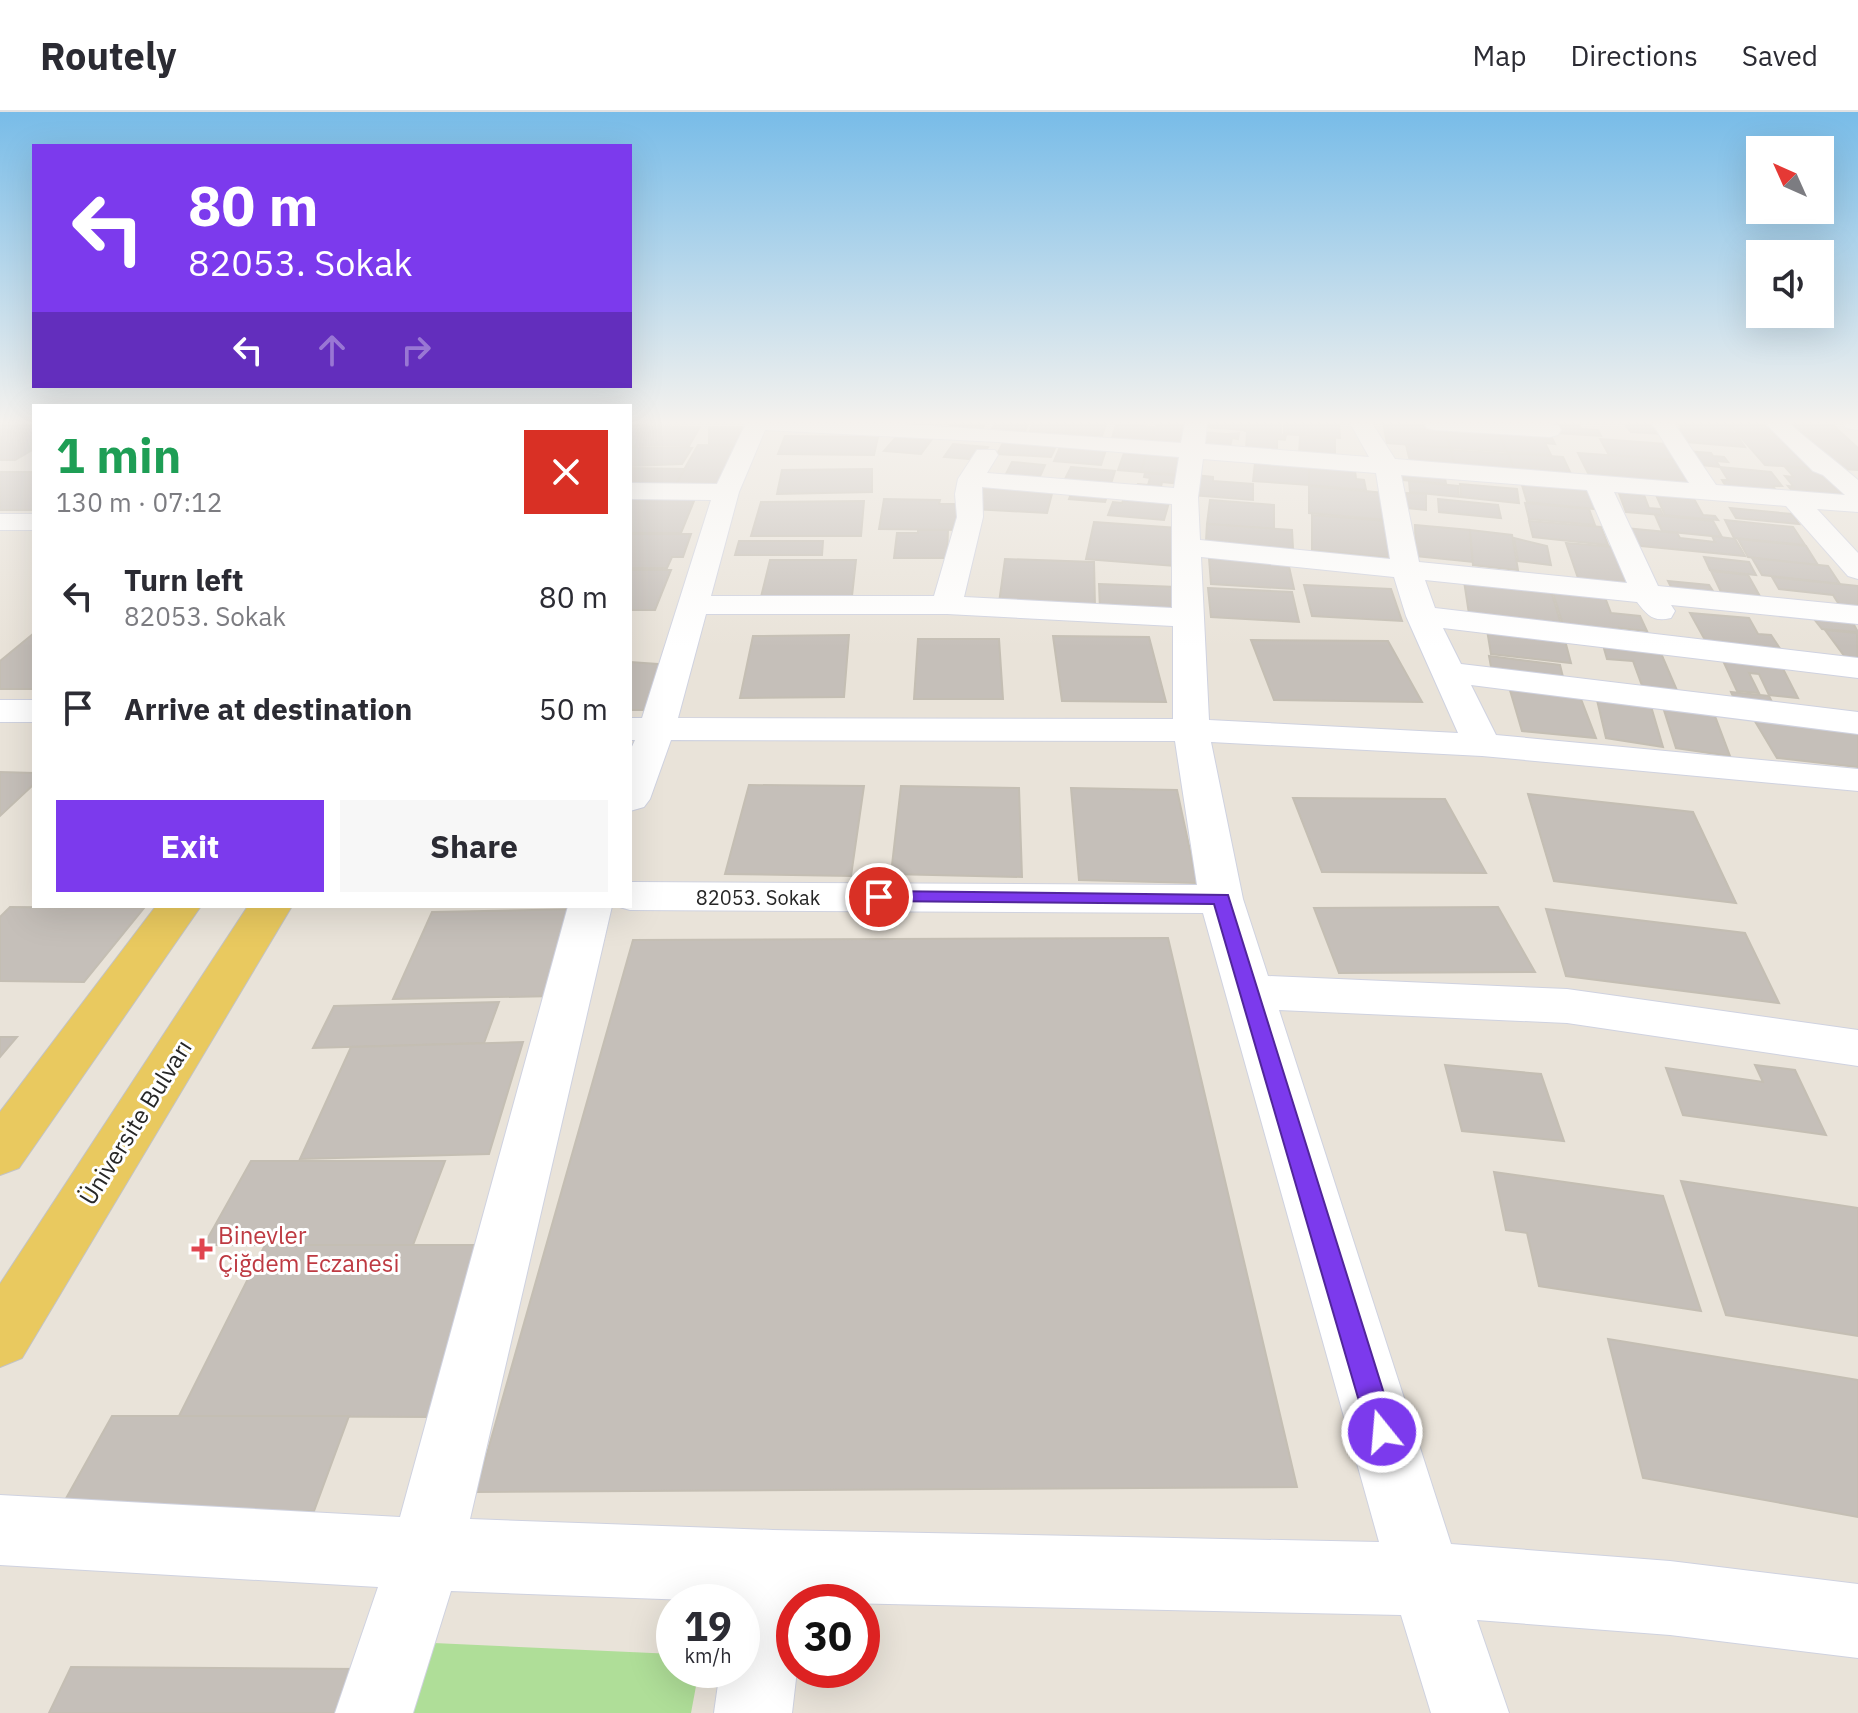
<!DOCTYPE html>
<meta charset="utf-8">
<style>
body{margin:0;font-family:"IBM Plex Sans",sans-serif;background:#f7f7f7;color:#2b2b33;height:100vh;display:flex;flex-direction:column;font-size:30px;white-space:nowrap}
*{box-sizing:border-box;margin:0}
p{font-size:26px;color:#7c7c81}
.icon{flex:none;width:44px;height:44px;fill:none;stroke:currentColor;stroke-width:2;stroke-linecap:round;stroke-linejoin:round}
.map{position:relative;flex:1;overflow:hidden}
.side{position:absolute;left:32px;top:292px;width:600px;height:504px;display:flex;flex-direction:column;background:#fff;border-radius:0px;box-shadow:0 8px 32px #0002}
.side>*{flex:none}
.hud{position:absolute;left:32px;top:32px;width:600px;height:244px;border-radius:0px;box-shadow:0 8px 32px #0002;background:#7c3aed;color:#fff;overflow:hidden}
.needle{width:52px;rotate:315deg}
.tools{position:absolute;left:1746px;top:24px;display:grid;gap:16px}
.tools a{display:grid;place-items:center;width:88px;height:88px;border-radius:0px;background:#fff;box-shadow:0 8px 32px #0002;font-size:40px}
.speed{position:absolute;left:656px;top:1472px;display:flex;gap:16px;font-size:40px;font-weight:700;text-align:center}
.speed>*{display:grid;place-content:center;width:104px;height:104px;border-radius:50%;background:#fff;box-shadow:0 8px 32px #0002;line-height:1}
.speed small{font-size:20px;font-weight:400}
.speed .limit{border:12px solid #d22;background:#fff;color:#111}
.pin{position:absolute;display:grid;place-items:center;width:68px;height:68px;color:#fff;margin:-34px;border:4px solid #fff;border-radius:50%;box-shadow:0 2px 8px #0007}
.me{position:absolute;width:88px;margin:-44px;rotate:343deg;stroke-linejoin:round;filter:drop-shadow(0 0 6px #0008)}
.turn{display:flex;align-items:center;gap:28px;height:168px;padding:0 24px;font-size:36px}
.turn .icon{width:104px;height:104px;stroke-width:2.5}
.turn b{display:block;font-size:56px;line-height:68px}
.lanes{display:flex;align-items:center;height:76px;padding:0 24px;background:#0003;justify-content:center;gap:40px;direction:ltr}
.lanes .off{opacity:.35}
.round{display:grid;place-items:center;flex:none;width:84px;height:84px;border-radius:0px;background:#f7f7f7}
.head{display:flex;align-items:center;justify-content:space-between;height:136px;padding:0 24px}
h1{font-size:48px;font-weight:700;line-height:60px;color:#1e9e55}
.cta{display:flex;gap:16px;margin-top:auto;padding:16px 24px}
.cta a{flex:1;height:92px;border-radius:0px;background:#7c3aed;color:#fff;font-size:32px;font-weight:700;line-height:92px;text-align:center}
.cta a+a{background:#f7f7f7;color:#2b2b33}
ul{padding:0;list-style:none}
li{display:flex;align-items:center;gap:24px;height:112px;padding:0 24px}
li div{flex:1}
li b{display:block;font-size:30px}
li em{font-style:normal}
header{display:flex;align-items:center;gap:48px;box-sizing:border-box;height:112px;padding:0 40px;background:#fff;border-bottom:2px solid #e1e1e2}
header strong{font-size:38px}
nav{display:flex;gap:44px;margin-inline-start:auto;font-size:28px}
.map>svg:first-child{display:block}
.green{fill:#afde98}
.building{fill:#c5bfb9;stroke:#c4beb3;stroke-width:2}
.lines{fill:none;stroke-linecap:round;stroke-linejoin:round}
.minor-casing{stroke:#cfd2e0;stroke-width:2}
.major-casing{stroke:#c3c3c3;stroke-width:2}
.minor{fill:#fff;fill-rule:evenodd}
.major{fill:#e9c95f;fill-rule:evenodd}
.route{fill:#7c3aed;stroke:#51269a;stroke-width:2}
.health-dot{fill:#e0444e;stroke:#fff;stroke-width:3}
.labels{text-anchor:middle;dominant-baseline:central;stroke-width:6;stroke-linejoin:round;paint-order:stroke}
.street-label{font-size:20px;fill:#272727;stroke:#fff}
.near-street-label{font-size:24px;fill:#272727;stroke:#fff}
.near-health-label{font-size:24px;fill:#be3a42;stroke:#fff;text-anchor:start}
</style>
<header>
<strong>Routely</strong>
<nav><a>Map</a><a>Directions</a><a>Saved</a></nav>
</header>
<div class="map">
<svg width="1858" height="1601" viewBox="0 0 1858 1601">
<rect width="100%" height="100%" fill="#e9e3d9"/>
<polygon class="green" points="412,1530 674,1542 674,1558 699,1558 691,1601 387,1601"/>
<g class="building">
<polygon points="952,311 985,311 982,318 949,316"/>
<polygon points="995,311 1029,311 1024,321 991,319"/>
<polygon points="1033,311 1069,311 1065,323 1029,321"/>
<polygon points="1071,311 1089,311 1106,312 1102,324 1096,323 1095,327 1066,325"/>
<polygon points="1157,311 1189,311 1189,317 1156,315"/>
<polygon points="1204,311 1245,311 1244,318 1204,315"/>
<polygon points="1246,311 1281,311 1281,321 1245,319"/>
<polygon points="1284,311 1339,311 1340,326 1284,322"/>
<polygon points="1383,311 1444,314 1450,336 1387,331"/>
<polygon points="1550,311 1578,311 1582,317 1598,318 1601,324 1555,321"/>
<polygon points="1624,311 1656,311 1665,322 1631,320"/>
<polygon points="1678,311 1727,311 1734,322 1682,317"/>
<polygon points="1729,311 1773,311 1786,324 1737,321"/>
<polygon points="1783,311 1833,313 1858,336 1858,358 1828,356"/>
<polygon points="1116,312 1154,315 1151,332 1111,330"/>
<polygon points="1444,313 1498,317 1507,340 1450,336"/>
<polygon points="0,314 34,314 34,337 15,348 0,348"/>
<polygon points="630,314 700,315 689,334 630,333"/>
<polygon points="709,315 750,315 743,333 709,333"/>
<polygon points="1155,315 1189,317 1187,334 1152,332"/>
<polygon points="1497,316 1549,320 1555,332 1545,331 1551,343 1507,340"/>
<polygon points="1679,317 1736,322 1745,335 1686,330"/>
<polygon points="1199,320 1227,322 1239,321 1238,327 1232,326 1229,339 1195,336"/>
<polygon points="1247,320 1286,323 1285,328 1277,327 1277,341 1246,338"/>
<polygon points="1737,321 1783,324 1814,356 1765,353"/>
<polygon points="785,324 878,325 874,343 778,342"/>
<polygon points="897,324 932,327 921,342 884,339"/>
<polygon points="1300,325 1335,327 1335,346 1299,343"/>
<polygon points="1600,327 1666,332 1676,348 1609,343"/>
<polygon points="1004,329 1056,334 1051,345 997,342"/>
<polygon points="953,332 988,335 980,348 944,345"/>
<polygon points="698,333 741,334 720,378 673,377"/>
<polygon points="1406,333 1450,336 1456,357 1411,353"/>
<polygon points="630,335 692,336 682,352 630,354"/>
<polygon points="1060,335 1106,338 1101,353 1054,349"/>
<polygon points="1451,338 1509,342 1516,361 1456,357"/>
<polygon points="1685,339 1711,341 1713,344 1724,345 1728,350 1716,349 1720,355 1692,352"/>
<polygon points="1124,341 1146,343 1141,360 1118,358"/>
<polygon points="1508,341 1563,345 1573,366 1516,361"/>
<polygon points="1578,341 1677,348 1693,373 1590,365"/>
<polygon points="1146,343 1187,346 1183,363 1141,360"/>
<polygon points="1012,350 1045,353 1038,369 1004,366"/>
<polygon points="1255,351 1309,355 1309,373 1253,369"/>
<polygon points="1071,355 1115,359 1110,375 1063,371"/>
<polygon points="1309,355 1355,358 1356,367 1364,368 1366,378 1309,373"/>
<polygon points="1720,355 1771,360 1782,374 1773,374 1778,381 1727,376 1722,368 1728,368"/>
<polygon points="1785,355 1832,358 1858,387 1795,382 1788,374 1794,375 1785,364 1794,365"/>
<polygon points="630,356 685,357 673,377 630,376"/>
<polygon points="872,357 872,380 777,382 782,358"/>
<rect x="0" y="360" width="34" height="38"/>
<polygon points="1145,361 1183,364 1181,372 1162,370 1160,380 1136,378 1138,372 1148,373 1150,366 1144,365"/>
<polygon points="1403,362 1445,366 1446,372 1403,368"/>
<polygon points="1195,363 1213,365 1213,369 1253,372 1253,388 1192,383"/>
<polygon points="1409,369 1458,374 1459,385 1410,380"/>
<polygon points="1460,372 1517,377 1519,391 1461,385"/>
<polygon points="1522,373 1587,378 1592,390 1601,390 1604,398 1527,390"/>
<polygon points="982,374 1053,378 1047,401 974,397"/>
<polygon points="1309,374 1385,381 1388,408 1309,401"/>
<polygon points="1072,379 1108,382 1105,390 1069,387"/>
<polygon points="1406,381 1426,382 1426,398 1407,396"/>
<polygon points="1619,381 1644,383 1649,396 1660,397 1663,403 1626,400"/>
<polygon points="1125,383 1170,387 1164,408 1108,403 1113,390 1122,391"/>
<polygon points="1656,383 1694,387 1703,403 1715,404 1718,408 1665,403"/>
<polygon points="630,384 696,384 681,421 630,421"/>
<polygon points="884,387 940,388 939,392 964,392 964,418 879,417"/>
<polygon points="1438,387 1498,393 1501,406 1439,400"/>
<polygon points="1210,388 1274,393 1274,417 1207,412"/>
<polygon points="864,389 861,424 751,424 761,390"/>
<polygon points="1525,391 1589,397 1595,413 1529,407"/>
<polygon points="1730,396 1792,402 1799,412 1736,406"/>
<polygon points="1312,403 1388,409 1394,446 1312,438"/>
<polygon points="1655,403 1713,409 1722,425 1662,419"/>
<polygon points="1725,408 1793,415 1805,433 1734,426"/>
<polygon points="1529,409 1601,415 1608,433 1533,425"/>
<polygon points="1094,410 1178,416 1175,454 1086,447"/>
<polygon points="1207,412 1292,418 1293,437 1206,429"/>
<polygon points="1415,413 1470,418 1473,450 1416,444"/>
<polygon points="1625,416 1677,421 1680,426 1715,430 1712,424 1735,427 1745,444 1631,433"/>
<polygon points="918,418 948,418 947,446 894,446 897,421 918,421"/>
<polygon points="1470,418 1512,423 1518,458 1473,453"/>
<polygon points="630,422 691,422 683,445 672,445 667,456 630,456"/>
<polygon points="1514,426 1547,434 1551,453 1518,449"/>
<polygon points="1738,427 1806,434 1818,453 1748,445"/>
<polygon points="739,429 823,429 822,443 735,443"/>
<polygon points="1566,431 1615,435 1629,471 1578,466"/>
<polygon points="1704,445 1749,450 1756,463 1710,458"/>
<polygon points="1209,446 1288,450 1294,477 1211,472"/>
<polygon points="1752,446 1828,454 1840,472 1762,463"/>
<polygon points="1005,447 1094,450 1095,495 999,491"/>
<polygon points="770,448 856,448 852,484 761,485"/>
<polygon points="630,458 671,458 655,498 630,498"/>
<polygon points="1711,459 1748,463 1761,486 1722,482"/>
<polygon points="1772,465 1858,474 1858,496 1840,494 1833,483 1779,477"/>
<polygon points="1464,469 1551,479 1561,512 1469,502"/>
<polygon points="1668,469 1709,473 1715,482 1673,479"/>
<polygon points="1099,472 1177,475 1180,498 1100,498"/>
<polygon points="1304,473 1391,477 1402,509 1312,504"/>
<polygon points="1208,476 1292,480 1299,510 1211,505"/>
<polygon points="1552,477 1604,483 1611,501 1640,504 1647,519 1619,516 1622,526 1565,520"/>
<polygon points="1690,501 1749,506 1758,522 1771,523 1785,544 1710,537"/>
<polygon points="1814,507 1853,511 1858,520 1822,517"/>
<polygon points="1486,512 1563,521 1571,551 1491,542"/>
<polygon points="1825,518 1857,521 1858,554 1851,553"/>
<polygon points="34,521 34,577 0,577 0,549"/>
<polygon points="849,523 844,585 740,586 753,524"/>
<polygon points="1053,524 1149,525 1166,590 1062,589"/>
<polygon points="918,527 999,527 1003,587 914,587"/>
<polygon points="1251,528 1388,529 1422,590 1274,588"/>
<polygon points="1657,532 1679,583 1644,579 1633,549 1607,547 1603,533"/>
<polygon points="1719,540 1778,547 1798,586 1769,583 1759,562 1749,561 1759,581 1737,579"/>
<polygon points="1489,544 1560,553 1564,569 1492,560"/>
<polygon points="630,550 671,553 655,598 630,598"/>
<polygon points="1509,575 1579,582 1596,626 1522,619"/>
<polygon points="1731,580 1769,584 1774,594 1735,589"/>
<polygon points="1596,584 1650,591 1663,635 1606,626"/>
<polygon points="1662,592 1713,599 1730,644 1676,636"/>
<polygon points="1753,606 1858,619 1858,655 1777,646"/>
<polygon points="0,660 34,661 34,672 0,704"/>
<polygon points="749,673 864,674 851,764 725,762"/>
<polygon points="901,674 1019,676 1022,765 891,762"/>
<polygon points="1071,676 1177,678 1197,771 1079,768"/>
<polygon points="1528,682 1693,700 1736,791 1554,769"/>
<polygon points="1293,686 1445,687 1486,761 1322,760"/>
<polygon points="10,795 144,796 84,870 0,869 0,805"/>
<polygon points="1498,795 1535,860 1339,861 1314,796"/>
<polygon points="582,797 556,884 393,887 432,800"/>
<polygon points="1546,797 1745,821 1779,891 1566,864"/>
<polygon points="1168,826 1297,1375 476,1380 633,828"/>
<polygon points="499,890 484,931 313,936 334,894"/>
<polygon points="0,925 17,925 0,945"/>
<polygon points="523,930 489,1042 300,1047 351,935"/>
<polygon points="1445,953 1541,962 1564,1029 1462,1019"/>
<polygon points="1755,953 1795,958 1826,1023 1683,1003 1666,956 1763,970"/>
<polygon points="251,1049 445,1049 413,1133 204,1133"/>
<polygon points="1494,1060 1663,1084 1701,1199 1539,1174 1527,1121 1506,1118"/>
<polygon points="1681,1069 1858,1096 1858,1224 1726,1203"/>
<polygon points="265,1133 491,1133 433,1305 179,1304"/>
<polygon points="1608,1227 1858,1268 1858,1405 1643,1366"/>
<polygon points="112,1304 349,1304 314,1399 59,1399"/>
<polygon points="71,1555 357,1557 343,1601 49,1601"/>
</g>
<g class="lines">
<defs>
<g id="minor">
<path d="M746,311H890L1181,331L1185,311H1207L1205,332L1369,345L1350,311H1372L1395,347L1689,371L1652,311H1674L1716,373L1845,383L1823,363L1813,359L1765,311H1789C1811,331 1835,348 1858,368V400L1817,397L1858,441V467L1848,464L1786,394L1614,380L1658,474L1858,494V512L1671,493L1675,499L1671,506C1653,510 1648,504 1637,490L1425,468L1435,496L1858,546V566L1443,516L1461,552L1858,600V622L1471,573L1496,623L1858,657V679L1482,644L1211,630L1243,787L1268,864L1567,877L1858,918V954L1567,911L1279,898L1451,1432L1670,1449L1858,1472V1546L1670,1523L1477,1508L1509,1601H1431L1401,1503L794,1490V1558H797L792,1601H714L720,1558H742V1490L451,1479L413,1601H335L378,1475L0,1453V1383L400,1405L568,794H612L470,1407L773,1418L1379,1430L1203,801L630,798L616,794H630V770L1197,773L1175,629L671,628L650,687L644,695L630,699V639L635,628H630V606H642L711,388L630,387V371L717,372ZM765,318L998,330L1179,345L1174,376L987,361L998,343L995,338H977L958,367L955,382L957,405L934,484H711L739,380ZM1203,347L1376,361L1390,447L1200,428L1198,385ZM1401,363L1587,378L1627,471L1419,450ZM982,375L1172,392V496L964,485L983,405ZM1201,445L1394,465L1406,504L1458,621L1209,608ZM706,502H947L1173,514V607L678,606Z"/>
<polygon points="1424,311 1541,311 1558,313 1561,318 1558,323 1550,325 1435,318 1427,316"/>
<polygon points="1843,311 1858,311 1858,318 1846,316"/>
<rect x="0" y="402" width="34" height="16"/>
<rect x="0" y="588" width="34" height="22"/>
</g>
<g id="major">
<polygon points="156,794 201,794 19,1056 0,1063 0,1000"/>
<polygon points="248,794 292,794 22,1246 0,1255 0,1172"/>
</g>
</defs>
<use href="#minor" class="minor-casing"/>
<use href="#major" class="major-casing"/>
<use href="#minor" class="minor"/>
<use href="#major" class="major"/>
</g>
<linearGradient id="sky" x2="0" y2="1"><stop stop-color="#78bce8"/><stop offset="0.58" stop-color="#f5f2ee"/><stop offset="1" stop-color="#f5f2ee" stop-opacity="0"/></linearGradient>
<rect width="1858" height="535" fill="url(#sky)"/>
<polygon class="route" points="879,779 1228,783 1396,1320 1392,1330 1382,1334 1372,1330 1368,1320 1214,792 873,789 870,785 873,781"/>
<path class="health-dot" d="M198 1125h8v8h8v8h-8v8h-8v-8h-8v-8h8z"/>
<g class="labels">
<g class="street-label">
<text x="758" y="785">82053. Sokak</text>
</g>
<g class="near-street-label">
<text transform="translate(135 1010) rotate(-58)">Üniversite Bulvarı</text>
</g>
<g class="near-health-label">
<text x="218" y="1123">Binevler<tspan x="218" dy="28">Çiğdem Eczanesi</tspan></text>
</g>
</g>
</svg>
<div class="tools">
<a><svg class="needle" viewBox="-14 -14 28 28"><path d="M0-13l5 13h-10z" fill="#e53935"/><path d="M0 13l5-13h-10z" fill="#7c7c81"/></svg></a>
<a><svg class="icon" aria-label="sound" viewBox="0 0 24 24"><path d="M4 9h4l5-4v14l-5-4H4zM17 9q2 3 0 6"/></svg></a>
</div>
<div class="speed"><div>19<small>km/h</small></div><div class="limit">30</div></div>
<div class="pin" style="left:879px;top:785px;background:#d93025"><svg class="icon" aria-label="arrive" viewBox="0 0 24 24"><path d="M6 21V4h12l-3 4 3 4H6"/></svg></div>
<svg class="me" style="left:1382px;top:1320px" viewBox="-20 -20 40 40"><circle r="17" fill="#7c3aed" stroke="#fff" stroke-width="3"/><path d="M0-11L8 9 0 5-8 9z" fill="#fff"/></svg>
<div class="hud">
<div class="turn"><svg class="icon" aria-label="left" viewBox="0 0 24 24"><path d="M17 20v-9H6M10 6l-5 5 5 5"/></svg><div><b>80 m</b>82053. Sokak</div></div>
<div class="lanes"><svg class="icon" aria-label="left" viewBox="0 0 24 24"><path d="M17 20v-9H6M10 6l-5 5 5 5"/></svg><svg class="icon off" aria-label="ahead" viewBox="0 0 24 24"><path d="M12 20V5M6 11l6-6 6 6"/></svg><svg class="icon off" aria-label="right" viewBox="0 0 24 24"><path d="M7 20v-9h11M14 6l5 5-5 5"/></svg></div>
</div>
<section class="side">
<div class="head"><div><h1>1 min</h1><p>130 m · 07:12</p></div><a class="round" style="background:#d93025;color:#fff"><svg class="icon" aria-label="close" viewBox="0 0 24 24"><path d="M6 6l12 12M18 6L6 18"/></svg></a></div>
<ul>
<li><svg class="icon" aria-label="left" viewBox="0 0 24 24"><path d="M17 20v-9H6M10 6l-5 5 5 5"/></svg><div><b>Turn left</b><p>82053. Sokak</p></div><em>80 m</em></li>
<li><svg class="icon" aria-label="arrive" viewBox="0 0 24 24"><path d="M6 21V4h12l-3 4 3 4H6"/></svg><div><b>Arrive at destination</b></div><em>50 m</em></li>
</ul>
<div class="cta"><a>Exit</a><a>Share</a></div>
</section>
</div>
